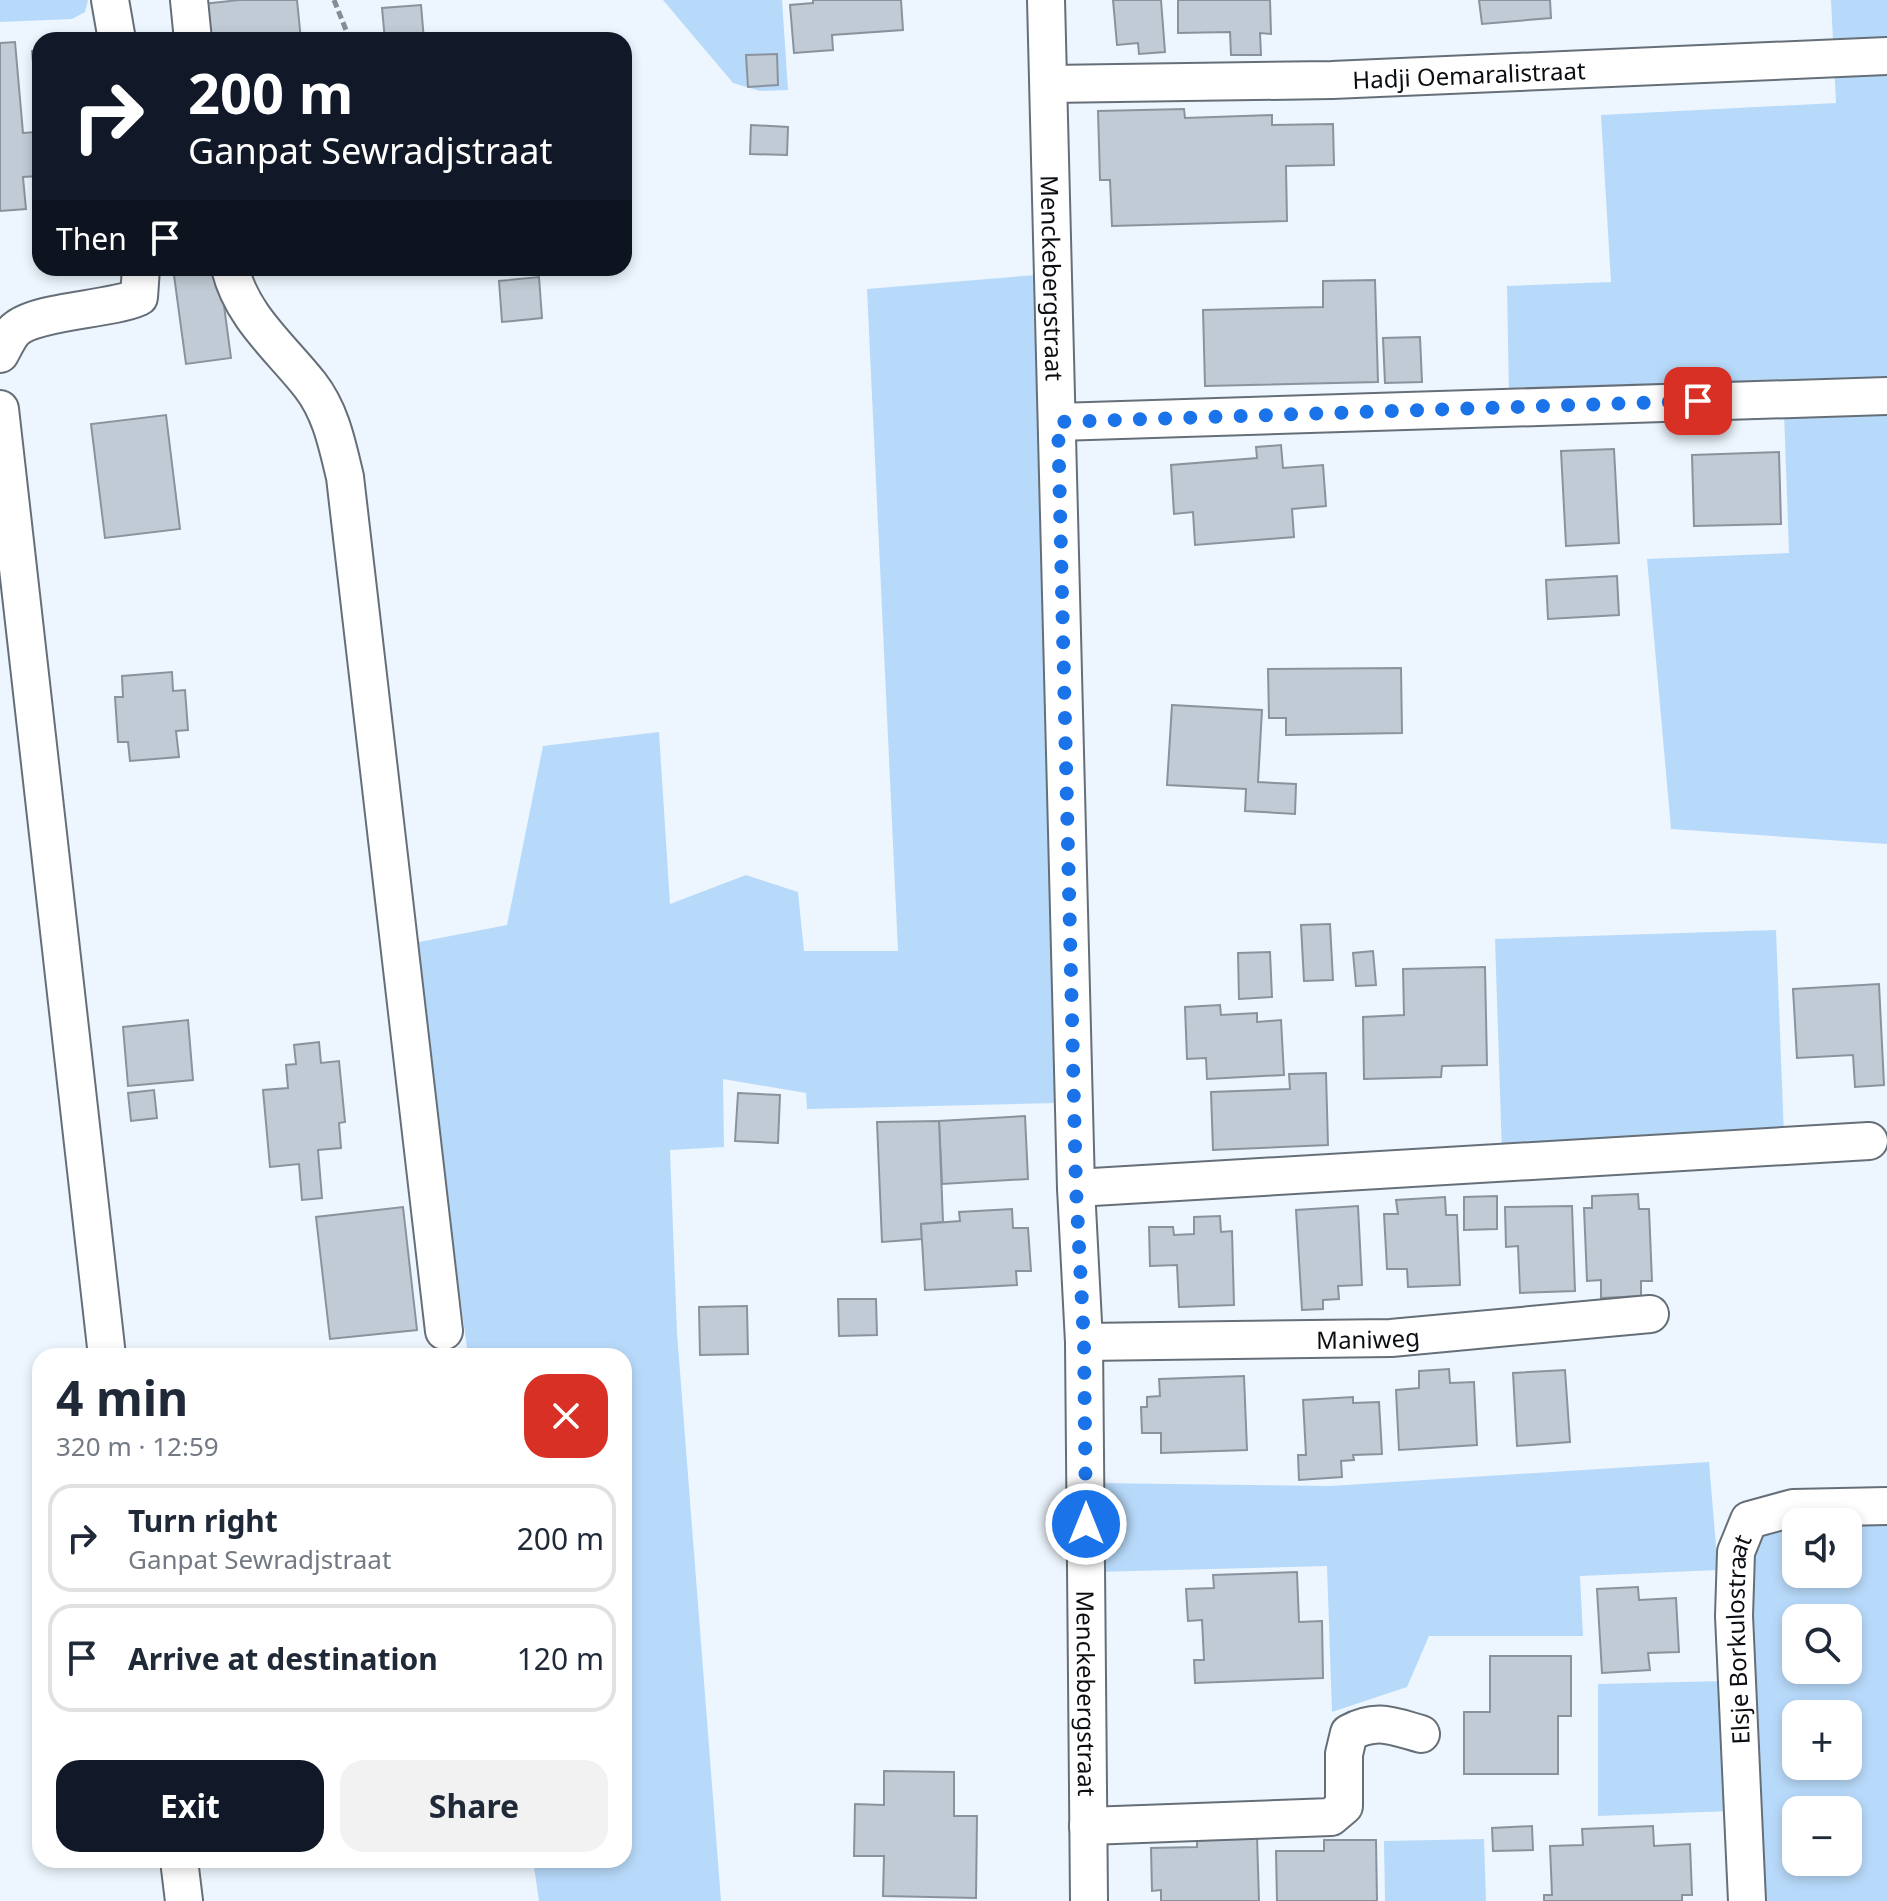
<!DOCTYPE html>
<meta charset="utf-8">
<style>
body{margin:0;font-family:"Noto Sans",sans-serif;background:#f2f2f3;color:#1f2937;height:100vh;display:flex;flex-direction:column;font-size:30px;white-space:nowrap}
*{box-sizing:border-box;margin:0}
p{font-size:26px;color:#747a83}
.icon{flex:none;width:44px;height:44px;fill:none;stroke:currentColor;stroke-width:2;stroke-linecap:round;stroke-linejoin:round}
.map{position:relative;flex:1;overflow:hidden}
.drawer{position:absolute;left:32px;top:1348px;width:600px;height:520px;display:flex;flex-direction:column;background:#fff;border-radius:24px;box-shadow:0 4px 12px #0003}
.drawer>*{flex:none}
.hud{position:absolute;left:32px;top:32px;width:600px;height:244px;border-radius:24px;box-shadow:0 4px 12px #0003;background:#111827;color:#fff;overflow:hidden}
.fabs{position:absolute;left:1782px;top:1508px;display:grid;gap:16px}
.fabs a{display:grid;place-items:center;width:80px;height:80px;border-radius:16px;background:#fff;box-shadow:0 4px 12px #0003;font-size:40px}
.pin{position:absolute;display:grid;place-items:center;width:68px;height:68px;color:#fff;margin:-34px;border-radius:16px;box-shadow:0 4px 12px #0006}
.me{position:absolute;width:88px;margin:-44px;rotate:0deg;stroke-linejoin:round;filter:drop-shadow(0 0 6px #0008)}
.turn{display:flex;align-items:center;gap:28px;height:168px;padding:0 24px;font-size:36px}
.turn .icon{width:104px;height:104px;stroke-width:2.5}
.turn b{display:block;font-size:56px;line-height:68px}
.then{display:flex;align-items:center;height:76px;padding:0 24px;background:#0003;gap:16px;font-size:30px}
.round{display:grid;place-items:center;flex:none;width:84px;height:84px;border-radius:24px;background:#f2f2f3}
.headline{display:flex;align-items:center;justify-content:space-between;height:136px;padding:0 24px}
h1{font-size:48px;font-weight:700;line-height:60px}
.cta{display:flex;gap:16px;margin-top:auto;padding:16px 24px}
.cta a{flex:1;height:92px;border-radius:24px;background:#111827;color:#fff;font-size:32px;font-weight:700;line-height:92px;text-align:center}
.cta a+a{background:#f2f2f3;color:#1f2937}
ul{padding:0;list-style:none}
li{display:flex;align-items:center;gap:24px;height:108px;margin:0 16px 12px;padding:0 8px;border:4px solid #e0e1e3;border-radius:24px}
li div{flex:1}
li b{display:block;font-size:30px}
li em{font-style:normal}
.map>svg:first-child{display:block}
.green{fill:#b8dafa;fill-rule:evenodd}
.building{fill:#c0cbd5;stroke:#8a939d;stroke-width:2}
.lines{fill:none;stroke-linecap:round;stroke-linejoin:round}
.minor-casing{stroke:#666f78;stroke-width:40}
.path{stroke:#878d94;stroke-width:5;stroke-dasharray:8 4;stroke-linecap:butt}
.minor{stroke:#fff;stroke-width:36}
.route{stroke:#1a73e8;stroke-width:14;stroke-dasharray:0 25.2}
.labels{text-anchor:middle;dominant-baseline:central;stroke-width:6;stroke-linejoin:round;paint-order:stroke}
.street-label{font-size:24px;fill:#0a0d11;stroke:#fff}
</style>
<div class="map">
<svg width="1887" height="1901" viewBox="0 0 1887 1901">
<rect width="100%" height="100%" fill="#edf6fe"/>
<g class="green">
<polygon points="0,0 88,0 85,12 72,19 0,22"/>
<polygon points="663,0 782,0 788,90 760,91 733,83"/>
<polygon points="1831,0 1887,0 1887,384 1509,397 1507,286 1611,282 1601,115 1836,103"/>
<polygon points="1035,275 1055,1103 807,1109 806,1093 723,1079 724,1147 670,1150 677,1333 721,1901 539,1901 533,1860 624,1860 624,1356 468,1356 414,943 507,925 543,746 659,732 670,904 746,875 798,892 804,951 898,951 867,289"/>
<polygon points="1887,408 1887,844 1671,829 1647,559 1789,553 1784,412"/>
<polygon points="1776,930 1784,1136 1502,1154 1495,939"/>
<polygon points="1709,1462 1718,1570 1580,1576 1583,1636 1429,1636 1407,1687 1332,1712 1327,1566 1095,1572 1095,1483 1330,1486"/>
<path d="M1887,1514V1901H1758L1744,1597L1746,1551L1761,1526L1796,1518ZM1796,1522H1848V1574H1796ZM1796,1618H1848V1670H1796ZM1796,1714H1848V1766H1796ZM1796,1810H1848V1862H1796Z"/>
<polygon points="1725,1681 1731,1811 1598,1816 1598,1684"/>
<polygon points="1484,1839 1486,1901 1385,1901 1384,1841"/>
</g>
<g class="building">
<polygon points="239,0 297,0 301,40 207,40 203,4"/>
<polygon points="813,0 901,0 903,30 832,35 833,50 794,53 790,5 813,3"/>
<polygon points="1113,0 1161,0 1165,52 1139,54 1138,43 1117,45"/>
<polygon points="1178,0 1270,0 1271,34 1260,33 1261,55 1231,55 1230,32 1178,33"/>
<polygon points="1479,0 1550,0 1551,18 1482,24"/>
<polygon points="421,5 424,40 385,40 382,8"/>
<polygon points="15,42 23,133 36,132 40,176 23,177 26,209 0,211 0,43"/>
<polygon points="40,50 40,136 39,136 32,51"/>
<polygon points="777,54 778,85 748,87 746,55"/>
<polygon points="1184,109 1185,118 1272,115 1272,125 1333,124 1334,165 1286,166 1287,221 1112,226 1110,180 1100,180 1098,111"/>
<polygon points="751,125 788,127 787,155 750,154"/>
<polygon points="173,268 219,268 231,358 186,364"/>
<polygon points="539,277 542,318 502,322 499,281"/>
<polygon points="1375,280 1378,382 1205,386 1203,310 1323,307 1323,281"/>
<polygon points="1420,337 1422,382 1385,383 1383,338"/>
<polygon points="166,415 180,529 105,538 91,424"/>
<polygon points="1281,445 1283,468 1323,465 1326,506 1292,509 1294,537 1195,545 1193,512 1174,514 1171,465 1257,458 1256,447"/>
<polygon points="1614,449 1619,543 1566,546 1561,451"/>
<polygon points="1779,452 1781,524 1694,526 1692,455"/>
<polygon points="1617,576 1619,615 1548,619 1546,580"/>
<polygon points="1401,668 1402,733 1286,735 1286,718 1269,718 1268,669"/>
<polygon points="172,672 173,691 185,690 188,730 176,731 179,757 130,761 128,742 118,742 115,697 123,697 122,676"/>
<polygon points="1172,705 1262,710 1258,782 1296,784 1295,814 1245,811 1246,789 1167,785"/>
<polygon points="1330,924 1333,980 1304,981 1301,925"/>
<polygon points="1373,951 1376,985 1356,986 1353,953"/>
<polygon points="1270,952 1272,997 1239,999 1238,953"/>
<polygon points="1485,967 1487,1065 1442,1066 1441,1077 1364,1079 1363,1017 1404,1015 1403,969"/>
<polygon points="1879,984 1884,1085 1855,1087 1853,1055 1797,1058 1793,989"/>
<polygon points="1220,1005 1221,1015 1257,1013 1257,1022 1281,1020 1284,1075 1207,1079 1206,1058 1187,1059 1185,1007"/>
<polygon points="188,1020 193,1080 128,1086 123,1027"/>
<polygon points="319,1042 321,1063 339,1061 345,1122 339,1123 341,1148 318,1150 322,1198 302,1200 299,1164 270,1167 263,1090 288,1088 286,1065 296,1064 294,1045"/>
<polygon points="1326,1073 1328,1145 1213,1150 1211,1092 1290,1089 1289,1074"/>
<polygon points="154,1090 157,1118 131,1121 128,1093"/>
<polygon points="738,1093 780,1095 778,1143 735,1141"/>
<polygon points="1025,1116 1028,1179 942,1184 939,1121"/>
<polygon points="939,1121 943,1222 921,1224 922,1239 882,1242 877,1122"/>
<polygon points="1638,1194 1639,1209 1649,1209 1652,1281 1641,1281 1641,1296 1601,1298 1601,1280 1587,1281 1584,1208 1592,1208 1592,1196"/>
<polygon points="1497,1196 1497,1229 1464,1230 1464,1197"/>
<polygon points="1445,1197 1446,1215 1457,1215 1460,1285 1408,1287 1407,1269 1387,1269 1384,1214 1398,1214 1396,1200"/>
<polygon points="1358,1206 1362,1285 1338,1286 1339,1299 1323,1300 1323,1309 1302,1310 1296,1210"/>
<polygon points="1572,1206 1575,1291 1520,1293 1518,1246 1506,1247 1505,1207"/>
<polygon points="403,1207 417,1330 330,1339 316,1217"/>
<polygon points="1012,1209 1013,1228 1028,1228 1031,1271 1016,1271 1017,1285 925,1290 921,1224 960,1221 959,1212"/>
<polygon points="1220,1216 1221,1232 1232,1231 1234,1305 1179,1307 1177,1265 1150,1266 1149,1227 1173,1227 1174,1235 1194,1234 1194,1217"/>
<polygon points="838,1299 876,1299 877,1335 839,1336"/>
<polygon points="747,1306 748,1354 700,1355 699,1307"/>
<polygon points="1449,1369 1450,1383 1474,1382 1477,1445 1399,1450 1396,1390 1419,1388 1419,1371"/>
<polygon points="1565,1370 1570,1442 1517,1446 1513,1373"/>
<polygon points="1244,1376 1247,1450 1161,1453 1161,1433 1142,1433 1141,1407 1147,1407 1147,1397 1160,1396 1159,1379"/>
<polygon points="1353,1397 1353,1403 1379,1402 1382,1454 1353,1455 1354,1460 1341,1461 1342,1477 1299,1480 1298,1455 1306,1455 1303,1400"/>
<polygon points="1297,1572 1299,1622 1322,1621 1323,1678 1195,1683 1194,1660 1204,1660 1202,1620 1188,1621 1186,1589 1214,1588 1213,1575"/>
<polygon points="1638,1587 1639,1600 1676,1598 1679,1652 1648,1653 1650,1670 1602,1673 1597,1589"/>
<polygon points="1490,1656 1571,1656 1571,1716 1558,1716 1558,1774 1464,1774 1464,1712 1490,1712"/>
<polygon points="884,1771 954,1772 954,1816 977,1816 976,1898 883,1896 884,1856 854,1856 855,1804 884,1805"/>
<polygon points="1532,1826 1533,1850 1493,1851 1492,1828"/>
<polygon points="1653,1826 1654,1846 1690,1844 1692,1895 1682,1895 1682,1901 1544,1901 1544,1895 1552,1895 1550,1846 1583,1845 1582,1829"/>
<polygon points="1257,1836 1259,1901 1161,1901 1161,1890 1152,1891 1151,1848 1197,1847 1197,1838"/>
<polygon points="1324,1840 1376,1840 1377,1901 1277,1901 1276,1851 1324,1851"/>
</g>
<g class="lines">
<defs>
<g id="minor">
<polyline points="110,0 117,40"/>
<polyline points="189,0 193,40"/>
<path id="s1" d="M1046,0L1076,1188L1084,1342L1089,1901"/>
<path id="s2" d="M1049,84L1332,80L1887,56"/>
<path d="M230,268C242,317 280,347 310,385C331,412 337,444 345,477L444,1331"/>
<path d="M0,354C4,347 8,338 13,332C31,310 108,311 139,297L141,268"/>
<polyline points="0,409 107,1356"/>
<polyline points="1058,422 1887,396"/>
<polyline points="1076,1188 1869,1141"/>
<path id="s3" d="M1084,1342L1391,1338L1650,1314"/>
<path d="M1088,1826L1331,1817L1344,1806V1754L1349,1733C1377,1718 1392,1726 1421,1734"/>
<polyline points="179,1860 184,1901"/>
<path id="s4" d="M1747,1901L1734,1616L1736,1552L1749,1520L1793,1508L1887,1506"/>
</g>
</defs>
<use href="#minor" class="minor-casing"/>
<polyline class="path" points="334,0 350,40"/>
<use href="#minor" class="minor"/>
</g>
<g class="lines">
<polyline class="route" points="1086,1524 1084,1342 1076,1188 1058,422 1698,401"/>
</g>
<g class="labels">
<g class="street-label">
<text stroke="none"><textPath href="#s2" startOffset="420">Hadji Oemaralistraat</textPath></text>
<text stroke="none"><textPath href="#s1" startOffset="278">Menckebergstraat</textPath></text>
<text stroke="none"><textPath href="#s3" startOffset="284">Maniweg</textPath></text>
<text stroke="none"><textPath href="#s4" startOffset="262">Elsje Borkulostraat</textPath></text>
<text stroke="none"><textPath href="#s1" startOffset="1694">Menckebergstraat</textPath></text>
</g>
</g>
</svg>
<div class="fabs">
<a><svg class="icon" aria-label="sound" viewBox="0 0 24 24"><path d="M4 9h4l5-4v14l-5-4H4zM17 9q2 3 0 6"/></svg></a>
<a><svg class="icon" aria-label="search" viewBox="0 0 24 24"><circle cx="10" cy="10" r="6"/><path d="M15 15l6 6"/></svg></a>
<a>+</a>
<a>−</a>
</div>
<div class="pin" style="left:1698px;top:401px;background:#d93025"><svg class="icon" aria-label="arrive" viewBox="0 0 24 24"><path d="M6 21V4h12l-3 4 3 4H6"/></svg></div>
<svg class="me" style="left:1086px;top:1524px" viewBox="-20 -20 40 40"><circle r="17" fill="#1a73e8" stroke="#fff" stroke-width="3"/><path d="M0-11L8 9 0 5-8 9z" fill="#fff"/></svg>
<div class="hud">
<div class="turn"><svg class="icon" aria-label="right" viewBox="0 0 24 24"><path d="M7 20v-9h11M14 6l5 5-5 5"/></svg><div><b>200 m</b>Ganpat Sewradjstraat</div></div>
<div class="then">Then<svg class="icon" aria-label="arrive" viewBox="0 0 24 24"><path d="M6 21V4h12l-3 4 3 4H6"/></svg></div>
</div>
<section class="drawer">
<div class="headline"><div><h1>4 min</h1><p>320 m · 12:59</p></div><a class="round" style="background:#d93025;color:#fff"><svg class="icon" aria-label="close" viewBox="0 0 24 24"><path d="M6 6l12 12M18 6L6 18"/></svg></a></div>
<ul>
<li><svg class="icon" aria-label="right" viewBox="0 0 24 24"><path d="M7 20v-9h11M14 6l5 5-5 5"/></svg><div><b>Turn right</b><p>Ganpat Sewradjstraat</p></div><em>200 m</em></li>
<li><svg class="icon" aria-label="arrive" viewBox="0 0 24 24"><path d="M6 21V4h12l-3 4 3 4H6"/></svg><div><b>Arrive at destination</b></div><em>120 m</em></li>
</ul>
<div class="cta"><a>Exit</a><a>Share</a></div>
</section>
</div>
